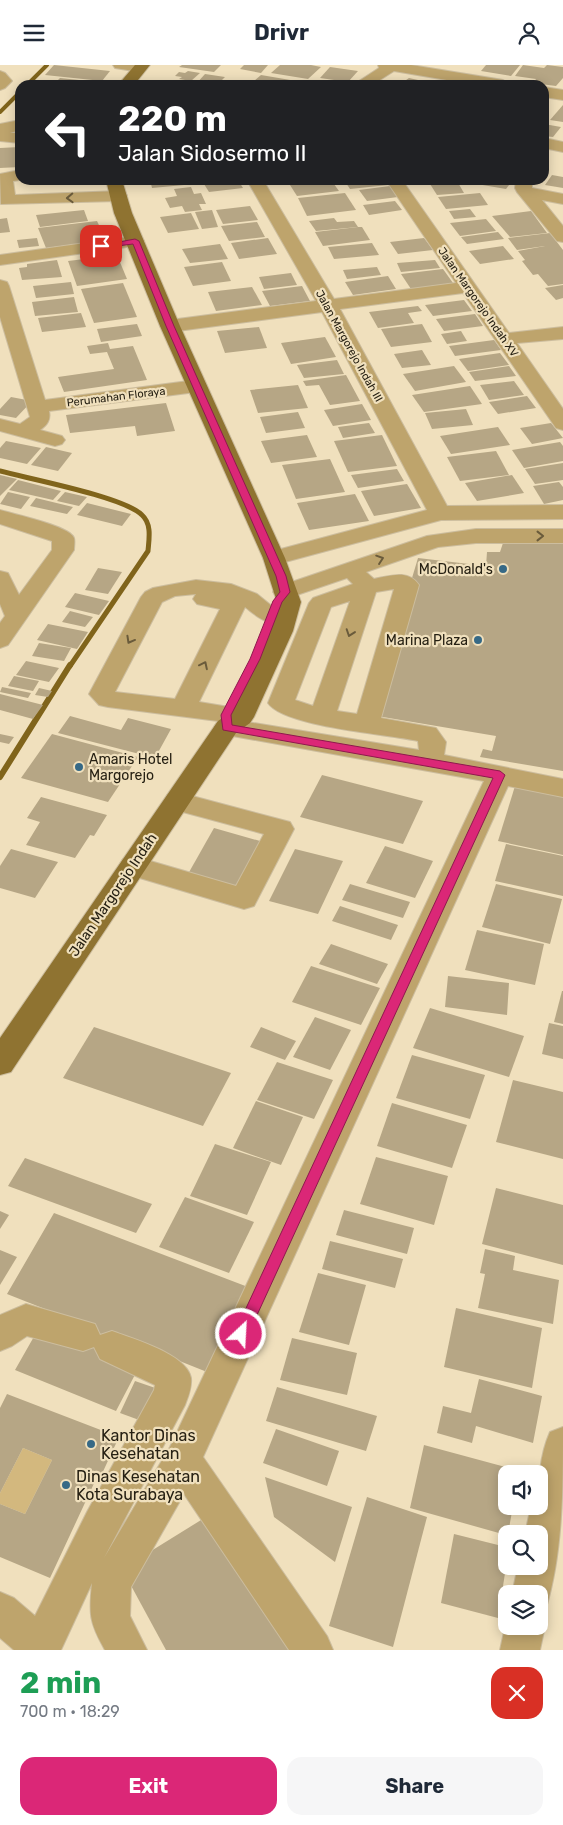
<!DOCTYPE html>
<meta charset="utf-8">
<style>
body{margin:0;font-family:Rubik,sans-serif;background:#f6f6f7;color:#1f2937;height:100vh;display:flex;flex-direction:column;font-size:19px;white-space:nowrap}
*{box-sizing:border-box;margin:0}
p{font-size:16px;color:#747a83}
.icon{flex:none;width:28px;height:28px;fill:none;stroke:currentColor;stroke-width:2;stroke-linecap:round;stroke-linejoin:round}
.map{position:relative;height:1585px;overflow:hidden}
.sheet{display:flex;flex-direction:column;background:#fff;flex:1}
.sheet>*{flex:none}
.guide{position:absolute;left:15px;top:15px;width:534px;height:105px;border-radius:15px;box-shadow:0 2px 12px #0003;background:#202124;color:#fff;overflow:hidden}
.controls{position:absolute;left:498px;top:1400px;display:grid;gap:10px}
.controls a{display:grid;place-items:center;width:50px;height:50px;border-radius:10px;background:#fff;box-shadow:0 2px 12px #0003;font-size:25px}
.pin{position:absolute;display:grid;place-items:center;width:42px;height:42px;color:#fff;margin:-21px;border-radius:10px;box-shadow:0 2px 8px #0006}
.me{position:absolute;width:55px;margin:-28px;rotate:25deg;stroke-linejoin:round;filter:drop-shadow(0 0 4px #0008)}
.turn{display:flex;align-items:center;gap:18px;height:105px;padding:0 20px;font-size:22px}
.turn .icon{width:65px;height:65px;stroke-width:2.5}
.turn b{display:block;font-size:35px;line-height:42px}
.round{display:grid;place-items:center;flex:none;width:52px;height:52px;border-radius:15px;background:#f6f6f7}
.head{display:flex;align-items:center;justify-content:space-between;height:85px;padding:0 20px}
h1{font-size:30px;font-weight:700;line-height:38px;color:#1e9e55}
.button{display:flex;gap:10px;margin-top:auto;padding:10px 20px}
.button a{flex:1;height:58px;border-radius:15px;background:#db2777;color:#fff;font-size:20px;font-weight:700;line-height:58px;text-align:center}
.button a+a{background:#f6f6f7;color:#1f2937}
header{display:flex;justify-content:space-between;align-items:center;height:65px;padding:0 20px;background:#fff;font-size:22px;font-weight:700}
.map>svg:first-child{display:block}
.green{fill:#d3b87e}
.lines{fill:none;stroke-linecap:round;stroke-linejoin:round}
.stream-far2{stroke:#80641b;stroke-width:4}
.stream-far1{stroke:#80641b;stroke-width:5}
.stream{stroke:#80641b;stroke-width:6}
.building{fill:#b6a685}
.minor-casing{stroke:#ccbd9e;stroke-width:2}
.major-casing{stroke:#ccbd9e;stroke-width:2}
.minor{fill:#bea46c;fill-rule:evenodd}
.major{fill:#8f7331;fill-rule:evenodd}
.oneway{stroke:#6a5b3b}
.route{fill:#db2777;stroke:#8e194d}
.poi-dot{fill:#366986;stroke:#f0e0bd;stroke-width:2}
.labels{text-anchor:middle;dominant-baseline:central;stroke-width:4.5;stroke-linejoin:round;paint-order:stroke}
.far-street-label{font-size:11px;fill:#262013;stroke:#f0e0bd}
.poi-label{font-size:14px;fill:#262013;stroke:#f0e0bd;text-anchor:end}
.street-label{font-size:14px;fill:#262013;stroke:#f0e0bd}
.near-poi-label{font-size:16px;fill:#262013;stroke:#f0e0bd;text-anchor:start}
</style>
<header><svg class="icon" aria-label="menu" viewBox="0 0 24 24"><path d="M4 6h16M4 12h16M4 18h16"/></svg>Drivr<svg class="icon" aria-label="person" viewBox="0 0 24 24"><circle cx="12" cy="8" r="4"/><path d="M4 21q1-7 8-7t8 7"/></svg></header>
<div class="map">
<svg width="563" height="1585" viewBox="0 0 563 1585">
<rect width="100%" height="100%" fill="#f0e0bd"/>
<polygon class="green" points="23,1383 52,1395 25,1449 0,1439 0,1428"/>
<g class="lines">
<g class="stream-far2">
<polyline points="27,20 47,0"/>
<polyline points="0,47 20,27"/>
</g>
<path class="stream-far1" d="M0,406C30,414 124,432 142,450C152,459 149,474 148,486L70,601"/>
<polyline class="stream" points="0,712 70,600"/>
</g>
<g class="building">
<polygon points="54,0 110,6 102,16 45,10"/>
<polygon points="182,0 221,0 214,7 179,2"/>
<polygon points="244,0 268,0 261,8 240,4"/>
<polygon points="280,0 311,0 321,2 308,14 271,8"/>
<polygon points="486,0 520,0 511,11 481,6"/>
<polygon points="523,0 544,3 547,0 563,2 563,13 556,21 533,18 536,14 515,11"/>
<polygon points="330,2 358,6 348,17 320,13"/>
<polygon points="188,6 200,8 191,16 179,14 182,12 175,11 179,7 185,8"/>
<polygon points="205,9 225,12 217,20 196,19"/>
<polygon points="261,10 308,18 305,20 279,20 254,16"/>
<polygon points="60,13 98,17 95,20 53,20"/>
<polygon points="409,13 436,19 436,20 399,20"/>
<polygon points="563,40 563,57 550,55"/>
<polygon points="544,59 561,62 553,72 544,71"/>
<polygon points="20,82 20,102 0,103 0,83"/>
<polygon points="552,110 563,112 563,123 545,120"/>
<polygon points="150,115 194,115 195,119 152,123"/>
<polygon points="238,115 243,123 209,127 204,119"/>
<polygon points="331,115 339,126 297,131 290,120"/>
<polygon points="344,115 385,115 388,120 350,124"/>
<polygon points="466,115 513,115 506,124 465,117"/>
<polygon points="457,116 464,128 437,130 430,119"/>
<polygon points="390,121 398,132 367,136 359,125"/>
<polygon points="191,122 194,129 201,128 206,139 199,139 202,145 185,147 182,141 170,143 165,133 177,131 174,124"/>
<polygon points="345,128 356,145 307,151 298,133"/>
<polygon points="480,128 488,140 446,144 438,132"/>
<polygon points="395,136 402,145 369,150 363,140"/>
<polygon points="250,141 258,155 223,159 216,145"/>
<polygon points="470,144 476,152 454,154 449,146"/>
<polygon points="84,145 88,156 40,162 36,150"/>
<polygon points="212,145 218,162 202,164 195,147"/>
<polygon points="531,146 547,168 510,172 492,151"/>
<polygon points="191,148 199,164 168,168 160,152"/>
<polygon points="7,153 10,167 0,168 0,154"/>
<polygon points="334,153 337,157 354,156 358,162 316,166 309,156"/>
<polygon points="486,154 496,166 460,171 450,158"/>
<polygon points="97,156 106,175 46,183 38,163"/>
<polygon points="257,157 265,172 229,176 221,161"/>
<polygon points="358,162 362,162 370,175 323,181 315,167"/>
<polygon points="498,167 504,174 467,179 461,172"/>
<polygon points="550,168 563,185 563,219 548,221 538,209 533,210 522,196 525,195 518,186 545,181 517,185 508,173"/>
<polygon points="37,173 39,181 19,183 17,175"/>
<polygon points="268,173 277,189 239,194 231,178"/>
<polygon points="424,173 433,185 398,189 390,177"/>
<polygon points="372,178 379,190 334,194 328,182"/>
<polygon points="220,179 228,194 190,198 182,184"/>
<polygon points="503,181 514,194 480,199 469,186"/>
<polygon points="117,190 127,214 77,221 68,196"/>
<polygon points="57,195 62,212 22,215 19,203 27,202 27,199"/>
<polygon points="435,195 440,203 401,207 397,198"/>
<polygon points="222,197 231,216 193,221 184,202"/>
<polygon points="377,202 381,210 347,214 343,205"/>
<polygon points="443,204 453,218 411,224 401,209"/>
<polygon points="291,208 297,220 264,224 259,212"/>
<polygon points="388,211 396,224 353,230 345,217"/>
<polygon points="71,217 74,229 36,233 33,221"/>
<polygon points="123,218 137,252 94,258 81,224"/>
<polygon points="563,220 563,233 556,235 545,223"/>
<polygon points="302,221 310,236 270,241 262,226"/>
<polygon points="252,222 262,240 216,246 208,227"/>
<polygon points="74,232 78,247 35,251 32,237"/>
<polygon points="464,235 472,246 433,251 425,240"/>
<polygon points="418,241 422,246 408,248 414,258 378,263 369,247"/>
<polygon points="81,248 86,262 42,267 38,253"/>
<polygon points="475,249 483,261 444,266 436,254"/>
<polygon points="137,259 142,271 101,277 97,264"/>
<polygon points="422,259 432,277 391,282 381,264"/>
<polygon points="259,262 267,283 225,288 217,266"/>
<polygon points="461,266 467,276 447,279 441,269"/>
<polygon points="325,272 336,292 291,299 281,278"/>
<polygon points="494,275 501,285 455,291 449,281"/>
<polygon points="108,278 110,284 133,281 147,315 64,327 58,312 114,304 107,287 90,289 87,281"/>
<polygon points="422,285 431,300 402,303 394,289"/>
<polygon points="500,288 509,300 468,306 459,294"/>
<polygon points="337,295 344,309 304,313 297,300"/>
<polygon points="454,301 466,317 415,326 403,309"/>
<polygon points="509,301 516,311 475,316 469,307"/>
<polygon points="346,310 360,336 330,340 319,320 306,321 303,316"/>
<polygon points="514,316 524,330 489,335 480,320"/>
<polygon points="298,320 308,343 258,348 250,325"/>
<polygon points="470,321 482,339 424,347 412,330"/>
<polygon points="527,331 536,343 498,349 489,337"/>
<polygon points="11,332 32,336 16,353 0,350 0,344"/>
<polygon points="166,338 175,366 137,371 135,361 70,368 66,350"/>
<polygon points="362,339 371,355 333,361 324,345"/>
<polygon points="466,344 473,360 432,364 425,348"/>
<polygon points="298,347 305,363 266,368 260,352"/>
<polygon points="369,358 375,368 343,373 338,362"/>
<polygon points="551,358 563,373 532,379 520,363"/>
<polygon points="498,362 510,380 451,389 440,371"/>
<polygon points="307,370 317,392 271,398 261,376"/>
<polygon points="382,370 397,401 348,407 334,376"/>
<polygon points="6,376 41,383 27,399 0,393 0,383"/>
<polygon points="560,377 563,381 563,396 524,403 512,385"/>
<polygon points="46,382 72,388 58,406 31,400"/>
<polygon points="496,386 509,410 460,416 447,392"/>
<polygon points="330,394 345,427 296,434 282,400"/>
<polygon points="563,398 563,415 535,419 525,404"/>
<polygon points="397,404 404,416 358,423 351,410"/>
<polygon points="0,410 17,414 0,431"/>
<polygon points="512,410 524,428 477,436 465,418"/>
<polygon points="18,415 61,426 53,435 9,425"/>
<polygon points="559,417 563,422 563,435 544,439 533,421"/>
<polygon points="407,419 421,443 374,451 361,426"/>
<polygon points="8,427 30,432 21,444 0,439"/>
<polygon points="65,427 87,432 79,441 57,436"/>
<polygon points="355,429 369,456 309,465 297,438"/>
<polygon points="36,433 73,442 67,449 30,441"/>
<polygon points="87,438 131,449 122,461 77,450"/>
<polygon points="503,478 563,478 563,706 480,692 483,684 492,686 496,671 371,650 418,493 486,501 487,487 500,487"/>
<polygon points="98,503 122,507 108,529 85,525"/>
<polygon points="75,528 109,536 99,550 65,542"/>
<polygon points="70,546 93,552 85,562 62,557"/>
<polygon points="48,559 88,567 77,584 37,575"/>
<polygon points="39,578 71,583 64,596 32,591"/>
<polygon points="26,596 59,603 49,617 16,610"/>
<polygon points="14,611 39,616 33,626 8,621"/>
<polygon points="2,622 31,628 28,633 0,627"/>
<polygon points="39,623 52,626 48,632 35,630"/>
<polygon points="0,629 43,640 33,654 0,645"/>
<polygon points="70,651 121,665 128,653 171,664 155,693 58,668"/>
<polygon points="0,669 14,672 9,679 0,677"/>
<polygon points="52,669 138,692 108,737 21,713"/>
<polygon points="322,710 423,736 403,779 300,752"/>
<polygon points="515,721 563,731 563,790 498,776"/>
<polygon points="41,732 107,750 94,771 90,770 75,793 26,780 40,757 27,753"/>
<polygon points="214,763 267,778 242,825 188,809"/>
<polygon points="506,779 563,791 563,831 495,816"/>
<polygon points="385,781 433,796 415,833 366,818"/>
<polygon points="11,784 58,797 35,833 0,823 0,801"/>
<polygon points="295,784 343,796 318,849 269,836"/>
<polygon points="350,819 410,837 403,853 342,835"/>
<polygon points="496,819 562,834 550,879 482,862"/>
<polygon points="340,841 398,860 391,875 332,856"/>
<polygon points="477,865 544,879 535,920 465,905"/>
<polygon points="331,879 388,899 377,919 319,899"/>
<polygon points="311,901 380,923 361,960 292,937"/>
<polygon points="448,911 509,918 507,950 445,942"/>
<polygon points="562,926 563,926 563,959 554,957"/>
<polygon points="430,943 524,971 509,1012 413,983"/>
<polygon points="315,952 351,965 330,1005 293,992"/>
<polygon points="549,958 563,961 563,994 542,989"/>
<polygon points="94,962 231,1008 203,1061 63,1013"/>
<polygon points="261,962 296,976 285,995 250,982"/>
<polygon points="412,990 485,1010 470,1054 396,1033"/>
<polygon points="277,997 333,1015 314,1054 257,1035"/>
<polygon points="513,1015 563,1027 563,1094 496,1077"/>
<polygon points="256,1036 303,1052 281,1100 233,1083"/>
<polygon points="392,1038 467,1060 452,1103 377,1081"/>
<polygon points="215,1079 271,1097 247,1150 190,1131"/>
<polygon points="376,1092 448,1111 434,1160 360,1139"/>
<polygon points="25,1093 152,1139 136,1168 8,1121"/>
<polygon points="496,1123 563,1140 563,1200 482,1179"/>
<polygon points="185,1132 254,1157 229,1208 159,1182"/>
<polygon points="344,1145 414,1163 407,1189 336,1170"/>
<polygon points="0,1146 9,1150 0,1164"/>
<polygon points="54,1148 248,1222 207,1307 117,1271 139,1302 116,1346 15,1305 40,1261 88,1261 7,1229"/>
<polygon points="330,1176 403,1194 395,1223 322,1204"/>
<polygon points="485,1184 515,1191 513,1205 559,1215 553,1259 478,1243 485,1209 480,1208"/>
<polygon points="0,1185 17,1192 0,1220"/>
<polygon points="318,1208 366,1220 349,1280 299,1267"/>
<polygon points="456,1243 542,1263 532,1323 444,1302"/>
<polygon points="292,1273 357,1288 347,1330 280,1315"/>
<polygon points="479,1314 542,1331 533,1378 476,1361 472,1378 437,1368 443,1341 471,1348"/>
<polygon points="135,1316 164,1326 150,1359 120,1348"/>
<polygon points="277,1322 377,1351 366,1386 266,1356"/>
<polygon points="7,1329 119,1372 100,1413 97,1412 50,1513 0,1492 0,1439 25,1449 52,1395 23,1383 0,1428 0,1343"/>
<polygon points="276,1364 339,1386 327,1421 263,1398"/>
<polygon points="424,1380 520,1406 520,1409 506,1409 506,1441 513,1441 508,1469 506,1470 410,1443"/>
<polygon points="265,1412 352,1442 335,1497 274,1452"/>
<polygon points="367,1432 427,1452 393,1582 329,1561"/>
<polygon points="214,1447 296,1585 166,1585 122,1504"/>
<polygon points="454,1469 506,1482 506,1502 498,1553 441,1538"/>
</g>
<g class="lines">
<defs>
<g id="minor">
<polygon points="113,0 145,0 147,3 140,7 115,3"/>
<polygon points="378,0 411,0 503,15 511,20 476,20 394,6 372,20 353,20 379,3"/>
<polygon points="0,6 5,8 12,16 5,23 0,25"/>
<polygon points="544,22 563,25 563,35 544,32"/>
<polygon points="20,55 20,65 10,68 20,68 20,78 0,76 0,59"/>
<polygon points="544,73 563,77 563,87 544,83"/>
<polygon points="20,105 20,115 13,116 15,130 119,126 125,127 127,131 125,135 119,136 1,139 0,109"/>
<polygon points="247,115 263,115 334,234 456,218 386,115 402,115 509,268 563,262 563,274 517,278 563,344 563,365 556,363 463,228 340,244 447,441 563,440 563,454 441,455 274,500 266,498 263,493 266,488 427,445 322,247 170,267 163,265 160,261 163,257 170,255 316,236"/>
<polygon points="516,115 532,115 532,123 563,129 563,139 542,135 563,161 563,177 557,176 517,127 515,123"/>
<polygon points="135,171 141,172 144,176 141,180 0,200 0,190"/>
<path d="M0,215L7,217L9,221L45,335L196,315L203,317L206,321L203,325L196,327L49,346C51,355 47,360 40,365L62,371L65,375L62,379L55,381L0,366V354L20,359L30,352L0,252Z"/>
<path d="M0,445C13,449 70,461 74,473C75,476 74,482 74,485L8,580L0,583V558L5,551L0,539V506L8,508L19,530L52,485V476L0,459Z"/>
<path d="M476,464H563V478H476L438,482L366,507L374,514C390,511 408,504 419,520L381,653L436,663L446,677L444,690L563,714V732L508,721L203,1392L327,1571L333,1585H289L184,1429L131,1522L130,1551L147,1585H105C89,1557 89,1549 92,1518L61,1585H14L0,1573V1527L14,1533L35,1551L87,1447L154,1325L155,1320L100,1294L94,1282L83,1286L27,1271L12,1281L0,1286V1250L26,1239L95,1259L100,1270L112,1266C133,1274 187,1289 191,1313C192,1323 188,1332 185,1340L104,1493L170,1382L484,716L227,670L218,668L214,662L218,656L108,642L99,640L89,629L141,532L145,527L153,523L196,515L231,519L257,529L284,551L280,556C265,560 257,551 245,542L199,637L235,643L239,649L235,655L419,685L418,676C388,669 284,662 268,638L309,538L313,533L353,519L347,513L285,534L277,532L273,527L277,522L427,471ZM394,524L357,649L337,646L376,527ZM196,529L193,534L197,539L220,544L175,634L115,627L162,537L175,531ZM350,536L313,641L295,635L331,542Z"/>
<polygon points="177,727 290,757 294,764 254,841 244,844 123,808 119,801 123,794 133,791 236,821 264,769 168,743 164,736 168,729"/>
<path d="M563,1362C563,1422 563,1487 546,1543L539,1546V1529H512L518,1501H539V1469H525L531,1441H539C539,1415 539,1392 550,1367Z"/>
<polygon points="539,1547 545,1561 540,1585 500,1585 506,1558 506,1561 539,1561"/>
</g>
<g id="major">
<polygon points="135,0 150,0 134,20 118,20"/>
<polygon points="106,115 122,115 132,148 180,261 285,493 301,537 293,566 254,652 250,658 236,668 11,1007 0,1010 0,973 218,656 231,647 256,597 269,566 277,537 263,493 160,261 114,148"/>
</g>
</defs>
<use href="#minor" class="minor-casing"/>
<use href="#major" class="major-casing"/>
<use href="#minor" class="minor"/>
<use href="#major" class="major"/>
</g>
<defs><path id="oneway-chevron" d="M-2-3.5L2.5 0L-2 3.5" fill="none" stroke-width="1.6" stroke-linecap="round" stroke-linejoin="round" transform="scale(1.25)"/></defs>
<g class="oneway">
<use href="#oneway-chevron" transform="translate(70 133) rotate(178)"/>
<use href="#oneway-chevron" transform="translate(540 471)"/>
<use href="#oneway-chevron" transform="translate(380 494) rotate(-19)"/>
<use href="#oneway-chevron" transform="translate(350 568) rotate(109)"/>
<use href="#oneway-chevron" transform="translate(130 575) rotate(119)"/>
<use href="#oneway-chevron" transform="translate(204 600) rotate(-64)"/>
</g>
<polygon class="route" points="135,174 139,176 174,261 286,511 290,527 282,537 260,594 231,650 232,660 500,706 505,710 246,1274 241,1276 236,1274 234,1269 493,713 223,665 221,650 250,594 273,536 280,527 276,511 166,261 133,179 101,183 97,181"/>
<g class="poi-dot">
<circle cx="503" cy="504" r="5"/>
<circle cx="478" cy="575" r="5"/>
<circle cx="79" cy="702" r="5"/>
<circle cx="91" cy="1379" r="5"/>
<circle cx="66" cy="1420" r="5"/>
</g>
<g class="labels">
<g class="far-street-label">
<text transform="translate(478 237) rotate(55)">Jalan Margorejo Indah XV</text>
<text transform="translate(349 281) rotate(61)">Jalan Margorejo Indah III</text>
<text transform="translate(116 332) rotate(-7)">Perumahan Floraya</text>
</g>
<g class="poi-label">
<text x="493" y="504">McDonald's</text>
<text x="468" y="575">Marina Plaza</text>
<text x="89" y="694" text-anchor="start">Amaris Hotel<tspan x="89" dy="16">Margorejo</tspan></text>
</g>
<g class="street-label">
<text transform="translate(113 830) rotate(-56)">Jalan Margorejo Indah</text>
</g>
<g class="near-poi-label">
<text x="101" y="1370">Kantor Dinas<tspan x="101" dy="18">Kesehatan</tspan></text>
<text x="76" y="1411">Dinas Kesehatan<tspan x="76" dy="18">Kota Surabaya</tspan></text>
</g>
</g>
</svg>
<div class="controls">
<a><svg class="icon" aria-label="sound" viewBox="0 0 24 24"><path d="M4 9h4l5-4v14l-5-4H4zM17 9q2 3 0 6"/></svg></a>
<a><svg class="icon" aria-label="search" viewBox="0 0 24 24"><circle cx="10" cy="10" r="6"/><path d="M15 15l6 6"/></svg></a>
<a><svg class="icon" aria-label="layers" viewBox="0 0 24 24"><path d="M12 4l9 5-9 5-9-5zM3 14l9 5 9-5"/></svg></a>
</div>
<div class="pin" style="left:101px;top:181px;background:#d93025"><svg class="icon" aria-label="arrive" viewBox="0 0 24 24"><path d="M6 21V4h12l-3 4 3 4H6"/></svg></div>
<svg class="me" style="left:241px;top:1269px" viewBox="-20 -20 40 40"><circle r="17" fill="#db2777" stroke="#fff" stroke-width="3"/><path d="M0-11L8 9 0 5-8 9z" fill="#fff"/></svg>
<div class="guide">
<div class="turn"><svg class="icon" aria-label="left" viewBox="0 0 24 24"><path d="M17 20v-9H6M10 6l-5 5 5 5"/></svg><div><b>220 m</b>Jalan Sidosermo II</div></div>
</div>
</div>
<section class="sheet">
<div class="head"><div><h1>2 min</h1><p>700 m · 18:29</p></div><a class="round" style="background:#d93025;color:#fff"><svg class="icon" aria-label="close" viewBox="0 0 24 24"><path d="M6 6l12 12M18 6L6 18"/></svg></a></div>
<div class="button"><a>Exit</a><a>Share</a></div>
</section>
